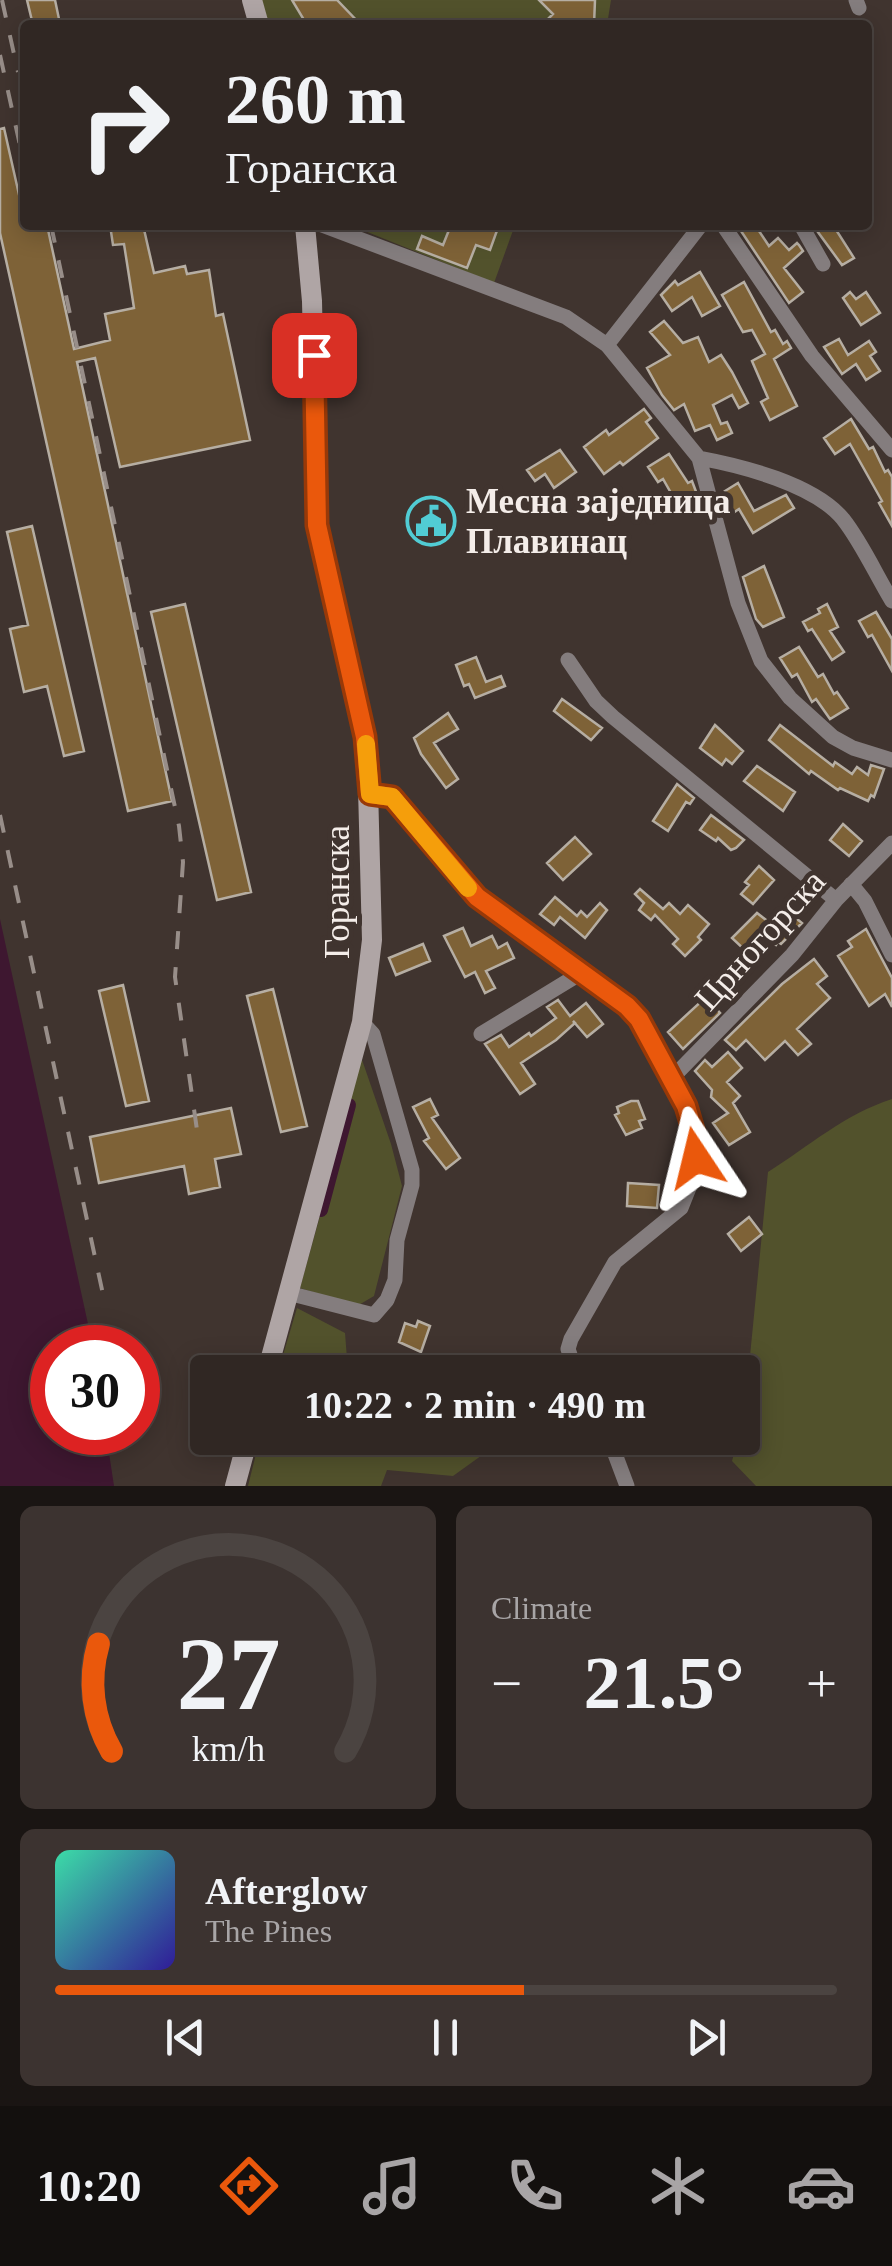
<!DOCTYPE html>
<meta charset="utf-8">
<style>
:root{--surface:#302723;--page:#3c3330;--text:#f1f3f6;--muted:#a8a5a6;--line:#4b4441;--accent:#ea580c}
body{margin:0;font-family:"Times New Roman",serif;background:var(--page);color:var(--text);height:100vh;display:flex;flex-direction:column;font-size:38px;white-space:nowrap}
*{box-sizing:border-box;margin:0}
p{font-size:32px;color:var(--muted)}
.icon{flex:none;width:55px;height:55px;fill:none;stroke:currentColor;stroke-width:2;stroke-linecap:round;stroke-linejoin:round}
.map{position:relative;height:1486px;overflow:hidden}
.details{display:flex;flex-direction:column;gap:20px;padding:20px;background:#1a1513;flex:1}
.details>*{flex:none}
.top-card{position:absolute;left:20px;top:20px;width:852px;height:210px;border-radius:10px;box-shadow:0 5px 25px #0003,0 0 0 2px var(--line);background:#302723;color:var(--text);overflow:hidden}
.speed{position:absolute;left:30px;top:1325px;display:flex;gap:20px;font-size:50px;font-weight:700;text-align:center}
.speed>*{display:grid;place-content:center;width:130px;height:130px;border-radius:50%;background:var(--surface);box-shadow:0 5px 25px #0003,0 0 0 2px var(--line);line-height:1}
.speed .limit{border:15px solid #d22;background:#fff;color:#111}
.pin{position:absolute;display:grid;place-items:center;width:85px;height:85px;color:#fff;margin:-42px;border-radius:20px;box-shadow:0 5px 15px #0006}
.me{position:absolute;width:110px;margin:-55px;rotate:350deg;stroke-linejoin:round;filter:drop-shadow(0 0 8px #0008)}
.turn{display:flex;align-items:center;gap:35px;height:210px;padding:0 40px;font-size:45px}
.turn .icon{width:130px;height:130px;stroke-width:2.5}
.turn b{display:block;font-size:70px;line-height:85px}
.big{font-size:75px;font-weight:800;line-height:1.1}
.details .card{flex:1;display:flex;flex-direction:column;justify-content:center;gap:15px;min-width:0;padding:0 35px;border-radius:15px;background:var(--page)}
.details .dial{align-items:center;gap:0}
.dial svg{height:260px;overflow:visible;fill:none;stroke:var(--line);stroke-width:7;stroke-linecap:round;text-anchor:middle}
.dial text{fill:var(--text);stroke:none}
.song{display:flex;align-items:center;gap:30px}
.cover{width:120px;height:120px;border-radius:15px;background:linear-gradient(135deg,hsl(160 70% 55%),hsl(250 70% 35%))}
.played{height:10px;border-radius:5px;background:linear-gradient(90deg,var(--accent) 60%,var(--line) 60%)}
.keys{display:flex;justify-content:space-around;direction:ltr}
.heat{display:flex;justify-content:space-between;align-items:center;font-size:55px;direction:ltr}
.details .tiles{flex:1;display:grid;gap:20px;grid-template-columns:1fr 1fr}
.card:last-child{grid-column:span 2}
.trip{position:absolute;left:190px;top:1355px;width:570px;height:100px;border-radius:10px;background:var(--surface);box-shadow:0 5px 25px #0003,0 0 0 2px var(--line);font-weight:800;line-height:100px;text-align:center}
.tabs{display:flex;height:160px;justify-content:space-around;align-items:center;background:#13100e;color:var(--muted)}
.tabs .icon{width:70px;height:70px}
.tabs .active{color:var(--accent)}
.tabs b{font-size:45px;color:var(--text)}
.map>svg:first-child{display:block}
.green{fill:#52522c}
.water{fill:#3e1730}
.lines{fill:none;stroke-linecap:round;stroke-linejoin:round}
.canal{stroke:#3e1730;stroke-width:14}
.building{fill:#7e6237;stroke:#b6aea3;stroke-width:2.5}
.street{stroke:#847d7e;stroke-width:15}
.secondary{stroke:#afa5a5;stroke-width:20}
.rail{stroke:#988e89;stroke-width:4;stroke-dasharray:18 18;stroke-linecap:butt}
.route-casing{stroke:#983908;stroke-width:25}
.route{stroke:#ea580c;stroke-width:18}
.slow{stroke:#f59e0b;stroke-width:18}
.labels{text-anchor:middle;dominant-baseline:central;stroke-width:10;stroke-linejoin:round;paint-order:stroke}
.poi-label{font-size:35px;font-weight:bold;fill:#f4ede9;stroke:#40342f;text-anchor:start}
.street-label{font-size:35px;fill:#f4ede9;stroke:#40342f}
</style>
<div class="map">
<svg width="892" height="1486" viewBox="0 0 892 1486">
<rect width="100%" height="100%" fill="#40342f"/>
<path class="green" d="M261,0H611L607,25H268Z
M350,225H515L494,283Z
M360,1054L391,1144L402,1186L374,1296L357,1306L300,1288L342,1137Z
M892,1099V1486H756L732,1461L738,1438H742L768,1172C809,1146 845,1114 892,1099Z
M297,1308L345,1333L348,1372H278Z
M260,1438H445L485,1453L453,1476L387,1470L381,1486H248Z"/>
<path class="water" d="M0,919L93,1347L52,1348V1432L106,1433L114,1486H0Z"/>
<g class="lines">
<path class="canal" d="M321,1210L349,1105"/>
</g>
<path class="building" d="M27,0H55L59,19L33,25Z
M292,0H337L361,25H307Z
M539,0H595L594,25H542L553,14Z
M4,128L22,208L25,207V225H47L74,349L110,340L105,314L134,308L124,244L113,245L110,225H143L154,273L185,266L187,274L209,270L216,316L223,314L250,440L120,467L95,358L77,362L172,801L128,811L0,233V129Z
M451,225H473L485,230L486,225H499L490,250L476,245L467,268L417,249L422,236L443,245Z
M737,225H755L769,246L778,238L789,250L797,243L799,245L803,251L784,268L803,292L789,303Z
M820,225H833L854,258L842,265L815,228Z
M700,272L720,306L702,316L692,297L672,311L661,295L675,281L678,285Z
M744,282L771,332L775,330L783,344L787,341L791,348L774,359L797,406L770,420L761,402L768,398L752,361L765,354L752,330L743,332L722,295Z
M850,292L856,299L866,292L880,313L861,325L843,298Z
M664,321L683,343L698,337L709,362L721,355L732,372L748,403L739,408L732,395L713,405L721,424L727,422L732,433L717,440L710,425L695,431L684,404L674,410L662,395L647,368L670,355L650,332Z
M839,339L848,355L869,341L876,352L870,356L880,371L866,380L856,364L842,374L824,347Z
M644,409L651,418L646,422L658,438L623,465L620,462L604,474L584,447L606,430L609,435Z
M851,419L869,449L873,447L885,472L888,470L892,477V526L879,503L882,501L850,444L835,454L824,438Z
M560,450L576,472L554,488L545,474L535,481L527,470Z
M669,454L688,483L692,481L698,497L679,507L663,479L658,482L648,467Z
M738,483L754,511L786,495L794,508L753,533L739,509L733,513L724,497L728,495L725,491Z
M422,513L447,515L446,536L421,535Z
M32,526L84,751L64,756L47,686L24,692L10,629L28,625L7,532Z
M764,566L784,617L763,627L756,619L743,577Z
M185,604L251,892L217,900L151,612Z
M827,604L838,627L830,631L844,652L832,660L812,629L808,631L803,622L820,613L818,609Z
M876,612L892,639V671L872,635L868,637L859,621Z
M799,647L818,677L823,674L834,694L837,692L848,708L830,719L816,699L812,702L797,674L792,677L780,658Z
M476,657L486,682L501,676L505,686L475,698L469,684L464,686L456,665Z
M562,699L602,728L591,740L554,711Z
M448,713L458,729L434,743L458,779L446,788L421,754L414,738Z
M715,725L743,751L732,764L726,759L722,765L700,748Z
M780,725L833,766L835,762L852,774L857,767L868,775L871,765L884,769L874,797L871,795L868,801L840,788L838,790L811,771L809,774L769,740Z
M757,766L795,792L783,811L744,781Z
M677,784L694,798L690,804L686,802L668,831L653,821Z
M711,815L744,840L736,848L731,850L718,838L716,841L700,830Z
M843,824L862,841L849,856L830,840Z
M575,837L591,854L563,880L547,863Z
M759,866L774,880L753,904L741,894L749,885L745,882Z
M640,889L663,909L669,903L680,914L688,905L709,924L698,937L701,940L685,956L673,944L678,939L655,915L651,920L639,910L644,903L635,894Z
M555,897L577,916L581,911L587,917L600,903L607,910L585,938L560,917L554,925L540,914Z
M786,910L802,923L781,944L778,942L776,945L765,936L749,954L732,938L757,913L774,926Z
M463,928L471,946L492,936L498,948L507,943L514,958L486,971L495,988L485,993L475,972L465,977L444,936Z
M866,929L892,978V1007L885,994L869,1006L838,956L852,947L848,941Z
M423,944L430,961L396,975L389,958Z
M814,959L827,976L817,984L830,998L797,1029L811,1044L798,1055L785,1041L765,1060L746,1040L736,1050L725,1040L782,984Z
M123,985L149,1101L126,1106L99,991Z
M273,989L307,1126L281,1132L247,996Z
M706,997L720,1013L683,1049L668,1032Z
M558,1000L570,1016L586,1003L603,1024L587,1037L573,1021L575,1023L556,1040L521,1063L535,1084L520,1094L485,1044L501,1035L509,1047L529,1033L531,1036L556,1018L547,1007Z
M728,1052L742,1068L727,1082L740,1096L733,1103L750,1132L729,1145L713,1123L728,1113L711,1097L712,1090L695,1071L705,1060L712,1067Z
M430,1099L438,1115L432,1118L460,1158L446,1169L424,1141L429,1138L413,1107Z
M631,1101H638L645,1119L639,1121L642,1128L626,1135L615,1115L619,1113L617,1107Z
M231,1108L241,1154L215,1159L220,1187L189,1194L184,1166L99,1183L90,1137Z
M628,1183L659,1185L657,1208L627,1206Z
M749,1217L762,1234L741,1251L728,1234Z
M418,1321L430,1326L421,1352L399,1342L405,1323L416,1327Z"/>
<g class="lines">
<path class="street" d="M856,0L859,8
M322,225L566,317L607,345L699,458L738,603L761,661L790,698L833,737L853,748L892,760
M723,225L812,356L892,450
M801,225L823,264
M607,345L701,225
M699,458C742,466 814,484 843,519C862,543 876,575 892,601
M568,660L596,701L613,717L836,900
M370,793L392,797L477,897L510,924L627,1006L646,1030L686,1106L692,1125L696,1158L693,1178L681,1208L615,1262L571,1339L568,1349L576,1372
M851,884L865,901L892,955
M481,1034L581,973
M672,1078L792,955L836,900L892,843
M288,1293L374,1315L387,1300L395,1280L397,1240L412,1185V1170L373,1034L362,1022
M609,1438L627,1486"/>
<path class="secondary" d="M252,0L259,25
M267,1372L362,1022L372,940L367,750L317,525L312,301L305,225
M235,1486L248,1438"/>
<path class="rail" d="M2,0L18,72
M0,55L25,168
M51,225L179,826L183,862L175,977L197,1130
M0,815L104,1299"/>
</g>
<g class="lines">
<g class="route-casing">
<path id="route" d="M314,355L317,525L365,737L370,794L392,797L477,897L627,1006L639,1019L686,1106L696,1140V1158"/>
</g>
<use href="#route" class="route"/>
<path class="slow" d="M366,744L370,794L392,797L468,888"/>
</g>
<defs>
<g id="civic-ring" transform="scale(2.5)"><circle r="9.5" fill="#40342f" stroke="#51ccd4" stroke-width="1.5"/><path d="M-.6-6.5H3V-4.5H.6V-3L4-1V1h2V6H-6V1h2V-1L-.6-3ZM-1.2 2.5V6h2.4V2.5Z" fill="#51ccd4"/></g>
</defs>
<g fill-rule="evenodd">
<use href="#civic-ring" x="431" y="521"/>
</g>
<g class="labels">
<g class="poi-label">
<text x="466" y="501">Месна заједница<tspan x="466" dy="40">Плавинац</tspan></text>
</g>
<g class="street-label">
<text transform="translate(337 892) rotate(-90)">Горанска</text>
<text transform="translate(760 940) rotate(-48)">Црногорска</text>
</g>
</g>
</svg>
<div class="speed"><div class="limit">30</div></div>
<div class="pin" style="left:314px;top:355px;background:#d93025"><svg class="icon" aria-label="arrive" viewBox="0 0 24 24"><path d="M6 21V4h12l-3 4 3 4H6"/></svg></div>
<svg class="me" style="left:696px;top:1158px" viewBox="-20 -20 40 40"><path d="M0-17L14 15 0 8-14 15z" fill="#ea580c" stroke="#fff" stroke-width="4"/></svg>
<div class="trip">10:22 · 2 min · 490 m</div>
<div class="top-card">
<div class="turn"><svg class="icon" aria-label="right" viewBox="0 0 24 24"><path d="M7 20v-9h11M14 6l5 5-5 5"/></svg><div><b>260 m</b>Горанска</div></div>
</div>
</div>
<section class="details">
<div class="tiles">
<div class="card dial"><svg viewBox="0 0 100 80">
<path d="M14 69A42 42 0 1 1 86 69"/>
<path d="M14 69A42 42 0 0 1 10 36" stroke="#ea580c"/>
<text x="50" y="56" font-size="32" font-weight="700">27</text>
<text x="50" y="72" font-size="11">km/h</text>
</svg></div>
<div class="card"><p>Climate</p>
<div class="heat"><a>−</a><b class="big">21.5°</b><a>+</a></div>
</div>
<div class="card">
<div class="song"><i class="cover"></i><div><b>Afterglow</b><p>The Pines</p></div></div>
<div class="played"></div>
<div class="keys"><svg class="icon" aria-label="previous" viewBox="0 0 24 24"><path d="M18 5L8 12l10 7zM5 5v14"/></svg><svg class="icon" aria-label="pause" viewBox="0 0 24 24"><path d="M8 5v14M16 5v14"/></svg><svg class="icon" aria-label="next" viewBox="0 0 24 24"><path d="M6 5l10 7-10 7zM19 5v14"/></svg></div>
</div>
</div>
</section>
<nav class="tabs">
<b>10:20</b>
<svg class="icon active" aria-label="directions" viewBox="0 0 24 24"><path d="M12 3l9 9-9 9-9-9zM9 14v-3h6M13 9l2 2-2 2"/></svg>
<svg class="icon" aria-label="music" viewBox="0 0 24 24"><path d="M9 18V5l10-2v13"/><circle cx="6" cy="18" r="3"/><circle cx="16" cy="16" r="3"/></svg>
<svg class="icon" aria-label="phone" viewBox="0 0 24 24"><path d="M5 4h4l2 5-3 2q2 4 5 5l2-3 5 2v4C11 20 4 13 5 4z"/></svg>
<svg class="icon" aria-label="climate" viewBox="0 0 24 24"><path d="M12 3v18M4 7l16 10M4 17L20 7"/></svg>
<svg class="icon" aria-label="car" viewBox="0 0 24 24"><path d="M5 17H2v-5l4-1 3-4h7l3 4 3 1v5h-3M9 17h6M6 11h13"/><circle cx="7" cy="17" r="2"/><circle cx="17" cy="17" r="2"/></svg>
</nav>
